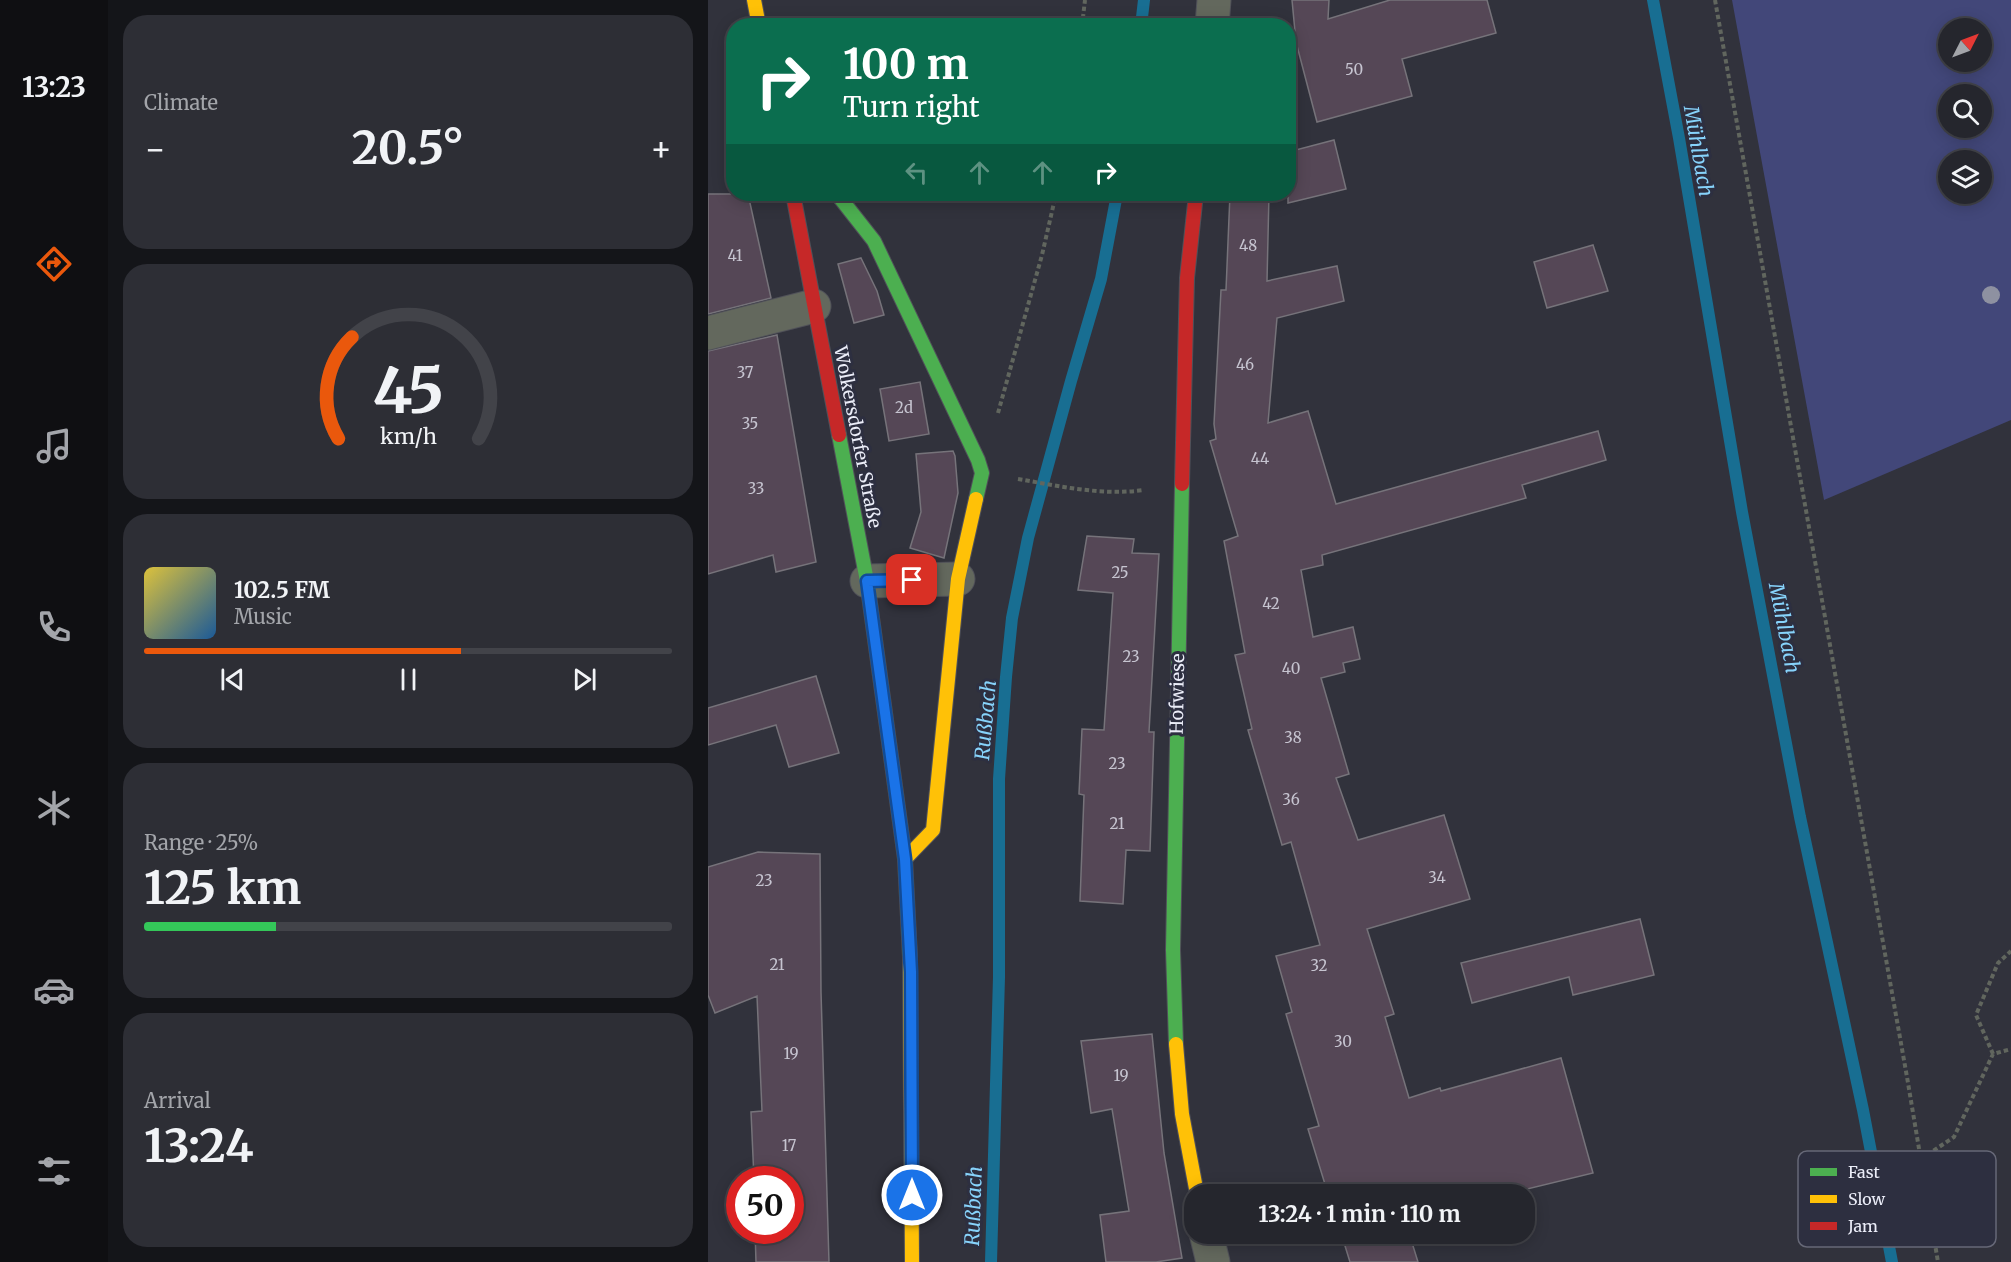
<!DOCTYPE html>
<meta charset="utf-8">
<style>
:root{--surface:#25262d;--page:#2d2e35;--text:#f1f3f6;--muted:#a3a5aa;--line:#424349;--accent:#ea580c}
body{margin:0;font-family:Merriweather,serif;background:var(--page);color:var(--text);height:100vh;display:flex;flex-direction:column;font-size:22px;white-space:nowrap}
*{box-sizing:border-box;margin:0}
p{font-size:20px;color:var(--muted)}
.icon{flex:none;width:33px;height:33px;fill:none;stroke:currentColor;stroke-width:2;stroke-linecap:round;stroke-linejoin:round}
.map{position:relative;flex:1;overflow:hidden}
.panel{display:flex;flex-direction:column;gap:15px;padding:15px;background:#141519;width:600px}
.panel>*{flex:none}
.banner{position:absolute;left:18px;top:18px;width:570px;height:183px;border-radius:24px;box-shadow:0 3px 15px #0003,0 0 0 2px var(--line);background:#0b6e4f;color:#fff;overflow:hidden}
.needle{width:39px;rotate:48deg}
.controls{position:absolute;left:1230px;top:18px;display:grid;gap:12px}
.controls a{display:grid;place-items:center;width:54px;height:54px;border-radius:50%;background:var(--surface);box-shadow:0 3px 15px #0003,0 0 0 2px var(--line);font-size:30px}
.speed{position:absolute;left:18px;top:1166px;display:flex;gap:12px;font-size:30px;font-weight:700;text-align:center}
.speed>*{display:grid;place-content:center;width:78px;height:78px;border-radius:50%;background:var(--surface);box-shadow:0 3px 15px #0003,0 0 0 2px var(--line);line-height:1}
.speed .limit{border:9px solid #d22;background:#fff;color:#111}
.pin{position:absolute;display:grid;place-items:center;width:51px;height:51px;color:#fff;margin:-26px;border-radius:12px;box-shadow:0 3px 9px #0006}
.me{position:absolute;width:66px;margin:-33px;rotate:0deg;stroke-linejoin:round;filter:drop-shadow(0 0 4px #0008)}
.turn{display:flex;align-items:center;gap:21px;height:126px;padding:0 18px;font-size:27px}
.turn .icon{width:78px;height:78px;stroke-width:2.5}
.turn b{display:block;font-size:42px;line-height:51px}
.lanes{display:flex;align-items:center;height:57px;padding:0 18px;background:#0003;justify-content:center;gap:30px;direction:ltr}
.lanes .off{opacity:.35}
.big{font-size:45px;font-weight:700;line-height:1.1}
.panel .card{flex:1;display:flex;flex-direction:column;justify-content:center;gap:9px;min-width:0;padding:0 21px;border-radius:24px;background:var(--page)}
.panel .dial{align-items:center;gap:0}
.dial svg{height:156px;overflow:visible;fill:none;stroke:var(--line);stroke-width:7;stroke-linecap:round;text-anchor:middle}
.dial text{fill:var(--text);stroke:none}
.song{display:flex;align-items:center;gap:18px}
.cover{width:72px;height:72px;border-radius:9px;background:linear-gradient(135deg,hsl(50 70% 55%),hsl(210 70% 35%))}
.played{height:6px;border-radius:3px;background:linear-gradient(90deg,var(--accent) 60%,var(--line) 60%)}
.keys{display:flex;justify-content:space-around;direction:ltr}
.heat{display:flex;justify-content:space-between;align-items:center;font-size:33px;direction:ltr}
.charge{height:9px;border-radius:4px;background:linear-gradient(90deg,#34c759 25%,var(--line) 0)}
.trip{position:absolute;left:476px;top:1184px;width:351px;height:60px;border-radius:24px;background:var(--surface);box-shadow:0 3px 15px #0003,0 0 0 2px var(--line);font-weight:700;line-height:60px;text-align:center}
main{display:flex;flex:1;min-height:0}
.tabs{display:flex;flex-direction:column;width:108px;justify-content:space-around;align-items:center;background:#0f0f12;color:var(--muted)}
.tabs .icon{width:42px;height:42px}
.tabs .on{color:var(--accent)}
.tabs b{font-size:27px;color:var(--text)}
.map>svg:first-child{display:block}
.green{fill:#424779;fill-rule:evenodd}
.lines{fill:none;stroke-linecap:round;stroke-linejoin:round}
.stream{stroke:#186e92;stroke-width:12}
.building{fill:#554756;stroke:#76737a;stroke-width:1.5}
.street-casing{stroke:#505159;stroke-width:35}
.fast-casing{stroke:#505159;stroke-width:16}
.slow-casing{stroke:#505159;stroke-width:16}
.jam-casing{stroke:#505159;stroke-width:16}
.path{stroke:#61665e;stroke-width:4;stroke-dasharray:4.5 3;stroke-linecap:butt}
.street{stroke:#63685d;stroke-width:33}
.fast{stroke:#4caf50;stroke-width:14}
.slow{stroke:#ffc107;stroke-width:14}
.jam{stroke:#c62828;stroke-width:14}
.tree{fill:#8e91a1}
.route-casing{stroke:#114b97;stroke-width:15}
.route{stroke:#1a73e8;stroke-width:10}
.labels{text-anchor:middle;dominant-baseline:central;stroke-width:6;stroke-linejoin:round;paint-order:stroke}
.number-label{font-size:15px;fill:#c6c4d0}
.street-label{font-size:18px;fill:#ebedf8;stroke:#2d2f40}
.water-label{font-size:20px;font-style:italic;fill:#87d3fb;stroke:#2d2f40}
.key{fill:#2d2f40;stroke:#666877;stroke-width:1.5}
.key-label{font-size:16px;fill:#ebedf8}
</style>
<main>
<nav class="tabs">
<b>13:23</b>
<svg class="icon on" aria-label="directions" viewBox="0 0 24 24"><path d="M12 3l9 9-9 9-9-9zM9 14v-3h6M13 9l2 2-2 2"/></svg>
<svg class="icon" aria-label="music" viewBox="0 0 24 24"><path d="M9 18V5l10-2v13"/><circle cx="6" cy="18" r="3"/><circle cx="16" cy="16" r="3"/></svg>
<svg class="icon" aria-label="phone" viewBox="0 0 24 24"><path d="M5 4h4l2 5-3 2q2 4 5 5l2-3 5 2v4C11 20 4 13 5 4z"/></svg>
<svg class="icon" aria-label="climate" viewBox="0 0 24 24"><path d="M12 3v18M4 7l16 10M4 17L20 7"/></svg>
<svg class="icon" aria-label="car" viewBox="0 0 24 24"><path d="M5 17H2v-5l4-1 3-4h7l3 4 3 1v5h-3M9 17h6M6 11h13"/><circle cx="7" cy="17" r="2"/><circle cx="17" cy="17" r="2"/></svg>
<svg class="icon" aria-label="filters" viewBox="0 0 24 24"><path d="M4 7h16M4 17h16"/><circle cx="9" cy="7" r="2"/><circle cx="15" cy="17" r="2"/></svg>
</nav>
<section class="panel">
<div class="card"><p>Climate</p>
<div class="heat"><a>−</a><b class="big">20.5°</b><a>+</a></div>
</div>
<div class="card dial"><svg viewBox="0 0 100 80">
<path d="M14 69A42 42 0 1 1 86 69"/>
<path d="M14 69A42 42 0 0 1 21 17" stroke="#ea580c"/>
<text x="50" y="56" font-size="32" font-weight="700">45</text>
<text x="50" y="72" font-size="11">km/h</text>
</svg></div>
<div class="card">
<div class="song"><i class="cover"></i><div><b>102.5 FM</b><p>Music</p></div></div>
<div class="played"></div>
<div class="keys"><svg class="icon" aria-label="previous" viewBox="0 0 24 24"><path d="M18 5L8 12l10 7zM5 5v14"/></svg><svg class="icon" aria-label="pause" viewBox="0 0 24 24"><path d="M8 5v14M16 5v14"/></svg><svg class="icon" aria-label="next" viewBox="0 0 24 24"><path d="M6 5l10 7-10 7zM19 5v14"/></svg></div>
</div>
<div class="card"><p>Range · 25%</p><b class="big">125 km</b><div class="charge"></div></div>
<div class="card"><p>Arrival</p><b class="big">13:24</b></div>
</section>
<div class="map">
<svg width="1303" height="1262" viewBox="0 0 1303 1262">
<rect width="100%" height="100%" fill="#31323c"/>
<path class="green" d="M1024,0H1303V420L1116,500ZM1240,28H1274V62H1240ZM1240,94H1274V128H1240ZM1240,160H1274V194H1240Z"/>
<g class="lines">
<path class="stream" d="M945,0L971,138L1034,512L1092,817L1155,1110L1184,1262
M433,26L436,0
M283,1262L291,977V779L298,677L304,618L320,538L363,381L393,279L409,194"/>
</g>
<path class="building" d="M584,0H621L620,19L682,0H779L788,33L694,59L704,96L609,122L588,42Z
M626,140L638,189L580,203V152Z
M0,194H40L63,298L0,314Z
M522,194H561L559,281L629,266L636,301L569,318L560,423L600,411L628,504L890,431L898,460L814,485L818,498L614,555L615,565L593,570L605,637L645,627L652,659L635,663L637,672L613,678L641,774L628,778L650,840L736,815L762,899L659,929L686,1014L677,1017L701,1098L732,1088L733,1091L853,1058L885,1173L799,1194H620L600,1129L611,1126L578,1014L584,1012L568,956L612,945L583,842L574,845L540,730L544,729L527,655L537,653L516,541L530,536L502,441L508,439L506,424L513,290H518Z
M885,245L900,291L839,308L826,262Z
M153,258L169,291L176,315L146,323L130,264Z
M69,335L108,562L68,572L65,555L0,574V351Z
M212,382L221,434L181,441L172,389Z
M245,451L247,456L250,493L236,558L202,548L213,512L208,454Z
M379,536L426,539L424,553L451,554L441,732H446L442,851L418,850L415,904L372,901L376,795L371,794L374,729L396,730L405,593L370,590Z
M108,676L131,753L81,767L68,725L0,745V708Z
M50,852L112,854L113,992L121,1262H48L47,1230H82V1179H46L43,1112L54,1111L49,996L7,1013L0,995V867Z
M932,919L946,975L865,995L861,977L764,1003L753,963Z
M444,1034L456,1153L474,1258L448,1262H398L392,1215L421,1211L404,1109L383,1113L373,1041Z
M633,1233H701L710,1262H642Z"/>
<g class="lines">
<g class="street-casing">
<path id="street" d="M504,26L506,0
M0,333L106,306
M159,581L250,579
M498,1233L505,1262"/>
</g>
<g class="fast-casing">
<path id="fast" d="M129,194L166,241L270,460L274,473L268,499
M131,435L159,581L197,859L202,957
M468,1044L465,950L474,484"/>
</g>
<g class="slow-casing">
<path id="slow" d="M46,0L51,26
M197,859L225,830L250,579L268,499
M202,957L204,1262
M468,1044L474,1114L489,1194"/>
</g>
<g class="jam-casing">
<path id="jam" d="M85,194L131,435
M474,484L479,278L488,194"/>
</g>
<path class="path" d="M1007,0L1199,1077L1230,1262
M374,26L377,0
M290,413L334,255L348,194
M310,479C351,486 394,496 436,490
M1285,1054L1268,1015L1290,963L1303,951
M1213,1159L1246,1137L1285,1054L1303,1049"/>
<use href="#street" class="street"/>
<use href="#fast" class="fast"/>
<use href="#slow" class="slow"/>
<use href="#jam" class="jam"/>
</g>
<circle class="tree" cx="1283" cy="295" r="9"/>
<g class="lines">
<g class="route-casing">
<path id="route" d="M204,1195L203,972L197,859L159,581L204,580"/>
</g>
<use href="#route" class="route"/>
</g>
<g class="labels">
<g class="number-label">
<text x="646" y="69">50</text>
<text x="540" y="245">48</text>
<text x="27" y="255">41</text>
<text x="537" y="364">46</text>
<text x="37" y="372">37</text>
<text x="196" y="407">2d</text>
<text x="42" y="423">35</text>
<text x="552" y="458">44</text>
<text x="48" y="488">33</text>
<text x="412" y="572">25</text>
<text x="563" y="603">42</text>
<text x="423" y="656">23</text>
<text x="583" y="668">40</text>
<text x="585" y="737">38</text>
<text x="409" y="763">23</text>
<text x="583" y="799">36</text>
<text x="409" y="823">21</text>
<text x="729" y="877">34</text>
<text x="56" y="880">23</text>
<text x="69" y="964">21</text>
<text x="611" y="965">32</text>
<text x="635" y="1041">30</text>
<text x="83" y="1053">19</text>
<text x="413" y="1075">19</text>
<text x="81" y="1145">17</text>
</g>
<g class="street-label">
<text transform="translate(150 437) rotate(79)">Wolkersdorfer Straße</text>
<text transform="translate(469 694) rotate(-89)">Hofwiese</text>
</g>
<g class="water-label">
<text transform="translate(991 151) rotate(80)">Mühlbach</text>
<text transform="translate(1077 628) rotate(79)">Mühlbach</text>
<text transform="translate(277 720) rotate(-85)">Rußbach</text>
<text transform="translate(265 1206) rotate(-88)">Rußbach</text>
</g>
</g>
<rect x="1090" y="1151" width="198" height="96" rx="9" class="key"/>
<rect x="1102" y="1168" width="27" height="8" fill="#4caf50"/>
<rect x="1102" y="1195" width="27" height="8" fill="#ffc107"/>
<rect x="1102" y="1222" width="27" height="8" fill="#c62828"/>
<g class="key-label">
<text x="1140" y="1178">Fast</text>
<text x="1140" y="1205">Slow</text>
<text x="1140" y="1232">Jam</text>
</g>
</svg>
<div class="controls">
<a><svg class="needle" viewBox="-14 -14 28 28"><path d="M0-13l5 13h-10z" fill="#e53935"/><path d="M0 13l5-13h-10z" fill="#a3a5aa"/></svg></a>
<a><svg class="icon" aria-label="search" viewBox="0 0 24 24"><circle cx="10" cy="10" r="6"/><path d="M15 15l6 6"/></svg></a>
<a><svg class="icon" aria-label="layers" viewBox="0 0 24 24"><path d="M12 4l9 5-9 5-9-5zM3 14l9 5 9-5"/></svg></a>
</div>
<div class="speed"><div class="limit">50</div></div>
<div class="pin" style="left:204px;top:580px;background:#d93025"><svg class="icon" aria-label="arrive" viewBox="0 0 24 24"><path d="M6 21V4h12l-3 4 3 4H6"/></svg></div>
<svg class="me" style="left:204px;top:1195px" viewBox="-20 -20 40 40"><circle r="17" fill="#1a73e8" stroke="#fff" stroke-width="3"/><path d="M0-11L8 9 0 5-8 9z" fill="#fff"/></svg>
<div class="trip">13:24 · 1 min · 110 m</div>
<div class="banner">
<div class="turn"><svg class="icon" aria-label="right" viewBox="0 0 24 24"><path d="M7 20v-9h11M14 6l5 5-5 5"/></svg><div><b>100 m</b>Turn right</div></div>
<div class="lanes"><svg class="icon off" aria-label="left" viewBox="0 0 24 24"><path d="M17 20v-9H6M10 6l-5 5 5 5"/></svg><svg class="icon off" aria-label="ahead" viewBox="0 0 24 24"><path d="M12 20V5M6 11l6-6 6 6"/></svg><svg class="icon off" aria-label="ahead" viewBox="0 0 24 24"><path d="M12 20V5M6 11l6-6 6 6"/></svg><svg class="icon" aria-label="right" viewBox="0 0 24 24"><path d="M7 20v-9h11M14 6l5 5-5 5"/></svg></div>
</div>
</div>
</main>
